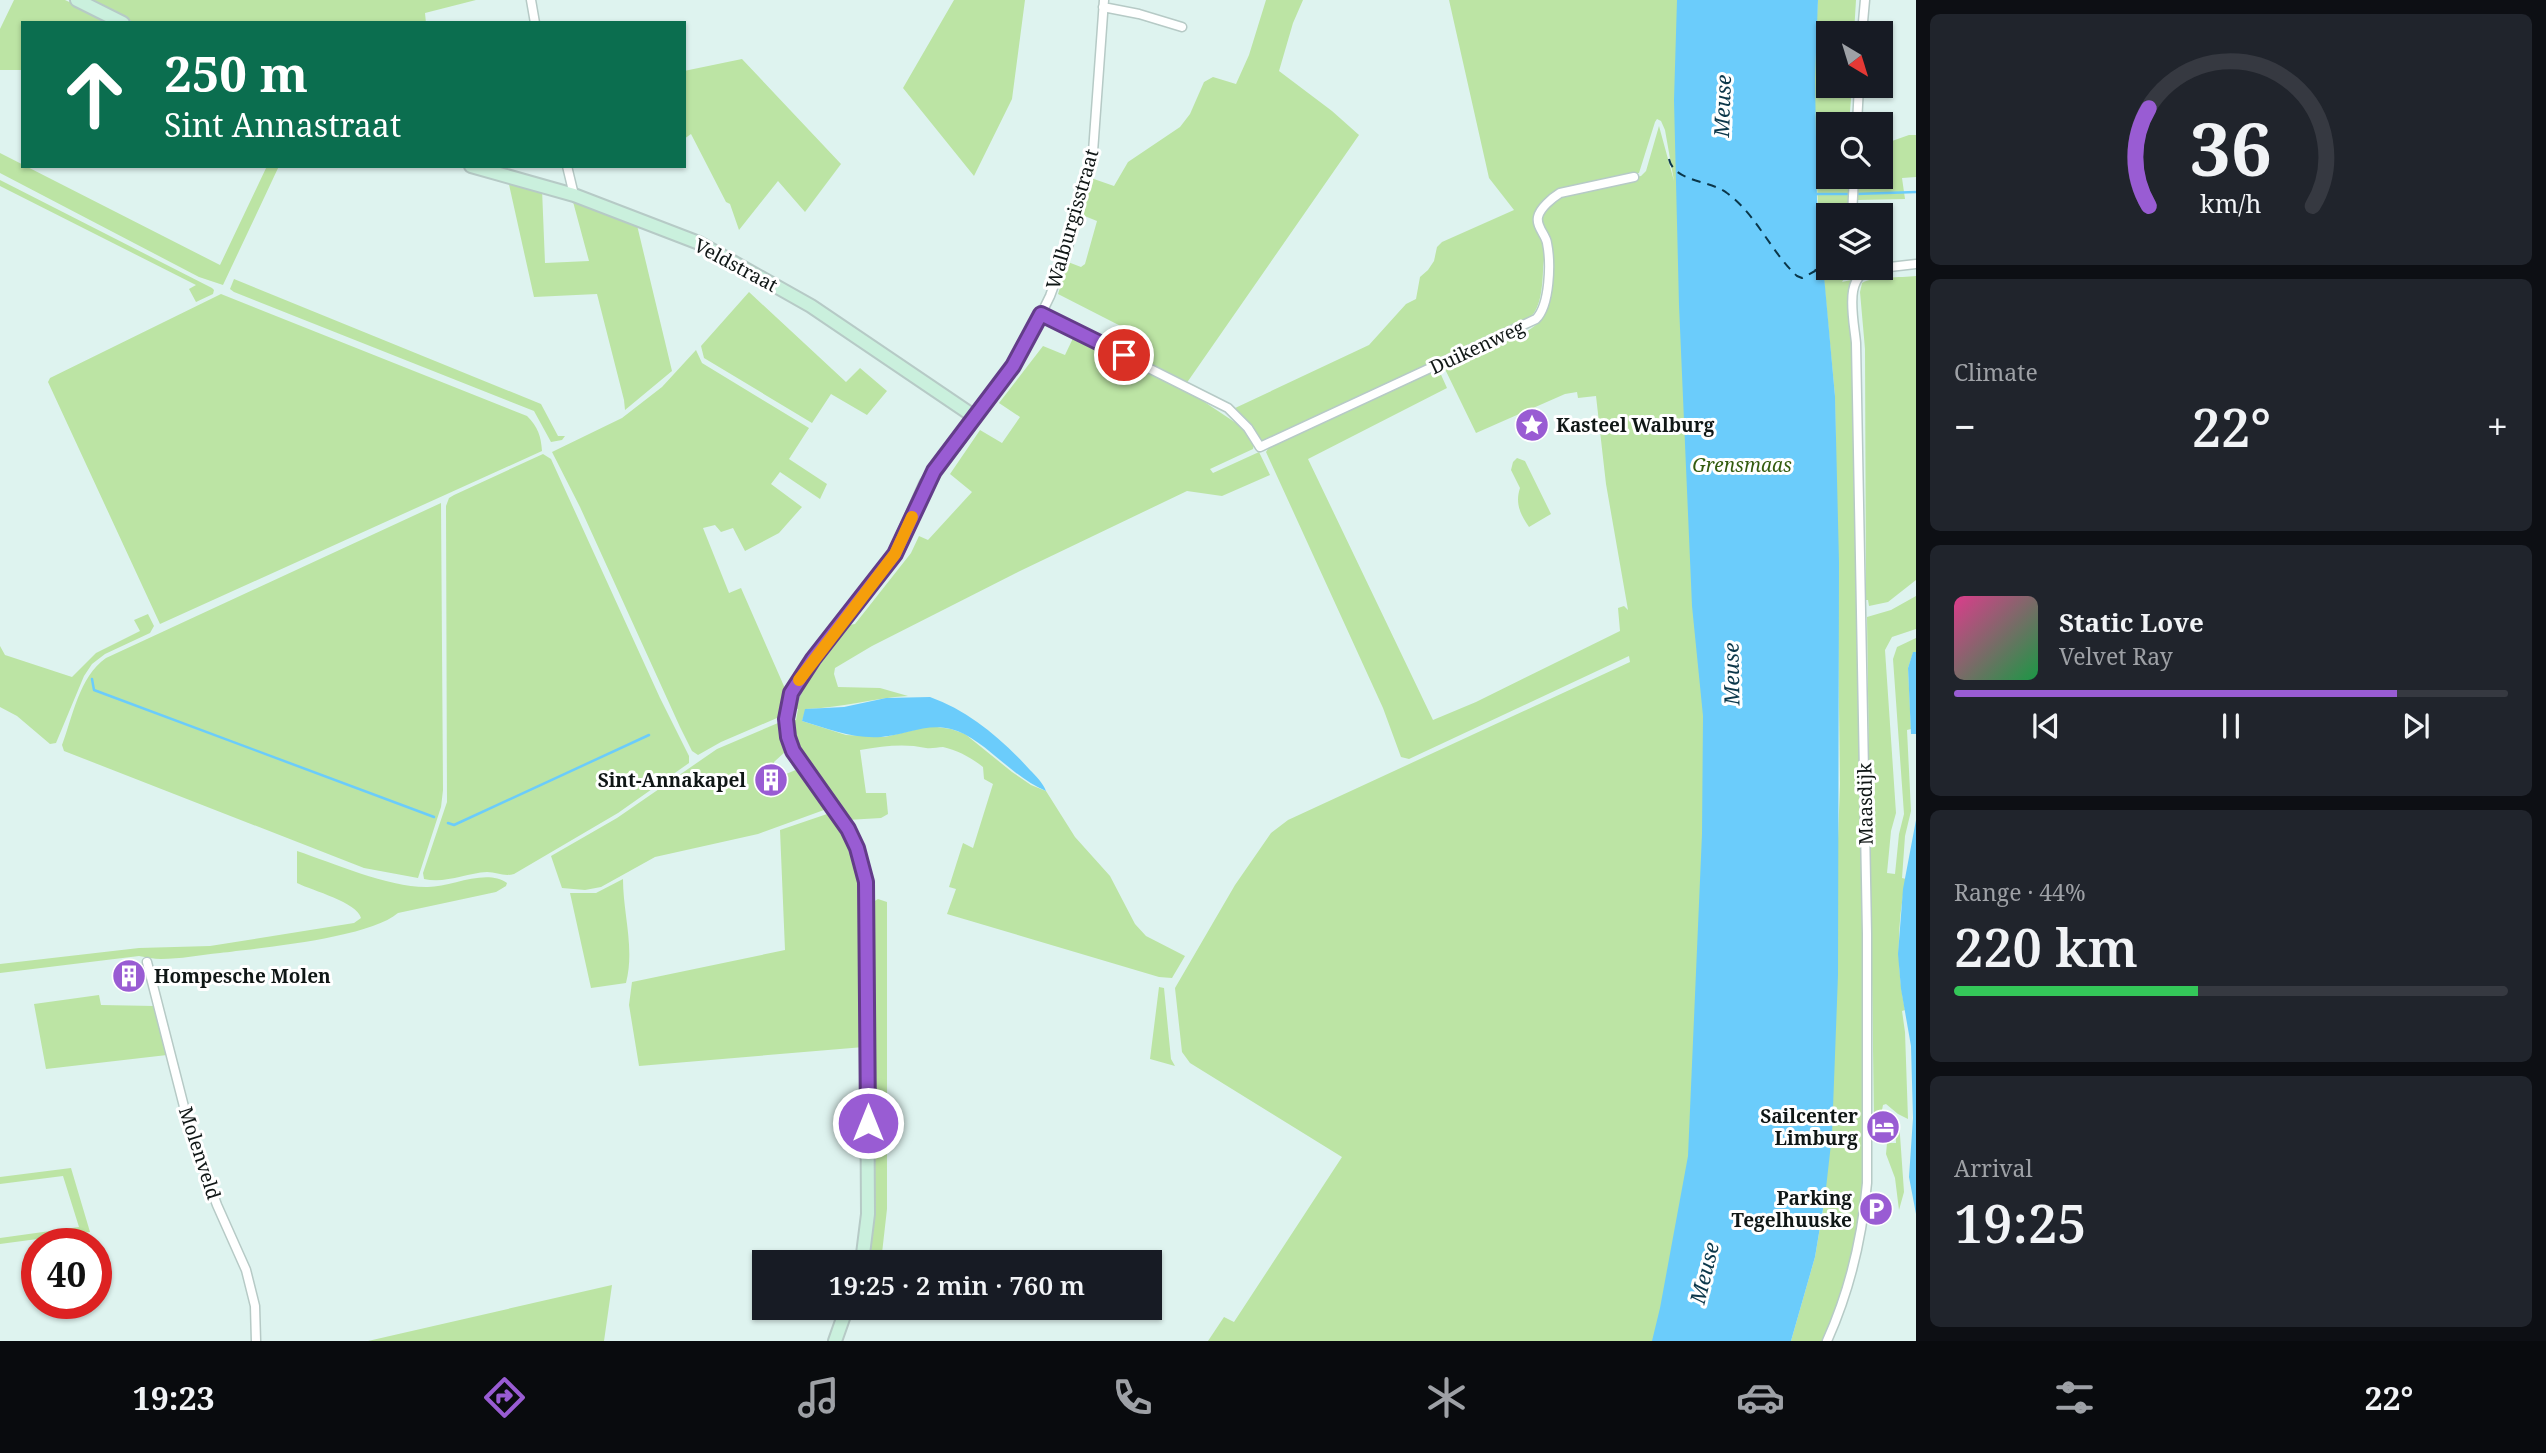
<!DOCTYPE html>
<meta charset="utf-8">
<style>
:root{--surface:#171b24;--page:#20242c;--text:#f1f3f6;--muted:#9ea1a6;--line:#363941;--accent:#995cd3}
body{margin:0;font-family:"Noto Serif",serif;background:var(--page);color:var(--text);height:100vh;display:flex;flex-direction:column;font-size:26px;white-space:nowrap}
*{box-sizing:border-box;margin:0}
p{font-size:23px;color:var(--muted)}
.icon{flex:none;width:38px;height:38px;fill:none;stroke:currentColor;stroke-width:2;stroke-linecap:round;stroke-linejoin:round}
.map{position:relative;flex:1;overflow:hidden}
.panel{display:flex;flex-direction:column;gap:14px;padding:14px;background:#0d0f14;width:630px}
.panel>*{flex:none}
.guide{position:absolute;left:21px;top:21px;width:665px;height:147px;border-radius:0px;box-shadow:0 2px 5px #0004;background:#0b6e4f;color:#fff;overflow:hidden}
.needle{width:46px;rotate:142deg}
.buttons{position:absolute;left:1816px;top:21px;display:grid;gap:14px}
.buttons a{display:grid;place-items:center;width:77px;height:77px;border-radius:0px;background:var(--surface);box-shadow:0 2px 5px #0004;font-size:35px}
.speed{position:absolute;left:21px;top:1228px;display:flex;gap:14px;font-size:35px;font-weight:700;text-align:center}
.speed>*{display:grid;place-content:center;width:91px;height:91px;border-radius:50%;background:var(--surface);box-shadow:0 2px 5px #0004;line-height:1}
.speed .limit{border:10px solid #d22;background:#fff;color:#111}
.pin{position:absolute;display:grid;place-items:center;width:60px;height:60px;color:#fff;margin:-30px;border:4px solid #fff;border-radius:50%;box-shadow:0 2px 7px #0007}
.me{position:absolute;width:77px;margin:-38px;rotate:0deg;stroke-linejoin:round;filter:drop-shadow(0 0 5px #0008)}
.turn{display:flex;align-items:center;gap:24px;height:147px;padding:0 28px;font-size:32px}
.turn .icon{width:91px;height:91px;stroke-width:2.5}
.turn b{display:block;font-size:49px;line-height:60px}
.big{font-size:52px;font-weight:600;line-height:1.1}
.panel .card{flex:1;display:flex;flex-direction:column;justify-content:center;gap:10px;min-width:0;padding:0 24px;border-radius:10px;background:var(--page)}
.panel .dial{align-items:center;gap:0}
.dial svg{height:182px;overflow:visible;fill:none;stroke:var(--line);stroke-width:7;stroke-linecap:round;text-anchor:middle}
.dial text{fill:var(--text);stroke:none}
.song{display:flex;align-items:center;gap:21px}
.cover{width:84px;height:84px;border-radius:10px;background:linear-gradient(135deg,hsl(330 70% 55%),hsl(140 70% 35%))}
.played{height:7px;border-radius:4px;background:linear-gradient(90deg,var(--accent) 80%,var(--line) 80%)}
.keys{display:flex;justify-content:space-around;direction:ltr}
.heat{display:flex;justify-content:space-between;align-items:center;font-size:38px;direction:ltr}
.charge{height:10px;border-radius:5px;background:linear-gradient(90deg,#34c759 44%,var(--line) 0)}
.trip{position:absolute;left:752px;top:1250px;width:410px;height:70px;border-radius:0px;background:var(--surface);box-shadow:0 2px 5px #0004;font-weight:600;line-height:70px;text-align:center}
.tab-bar{display:flex;height:112px;justify-content:space-around;align-items:center;background:#090b0e;color:var(--muted)}
.tab-bar .icon{width:49px;height:49px}
.tab-bar .selected{color:var(--accent)}
.tab-bar b{font-size:32px;color:var(--text)}
main{display:flex;flex:1;min-height:0}
.map>svg:first-child{display:block}
.green{fill:#bce4a4}
.water{fill:#6bccfb}
.lines{fill:none;stroke-linecap:round;stroke-linejoin:round}
.stream{stroke:#6bccfb;stroke-width:2.5}
.ferry{stroke:#0b374a;stroke-width:2;stroke-dasharray:9 7;stroke-linecap:butt}
.street-casing{stroke:#b6cac6;stroke-width:11}
.secondary-casing{stroke:#b6cac6;stroke-width:16}
.street{stroke:#fff;stroke-width:8}
.secondary{stroke:#caf0dd;stroke-width:12}
.route-casing{stroke:#633c89;stroke-width:18}
.route{stroke:#995cd3;stroke-width:12}
.slow{stroke:#f59e0b;stroke-width:12}
.labels{text-anchor:middle;dominant-baseline:central;stroke-width:6;stroke-linejoin:round;paint-order:stroke}
.street-label{font-size:19px;fill:#101716;stroke:#fff}
.poi-label{font-size:19px;font-weight:bold;fill:#101716;stroke:#fff;text-anchor:end}
.park-label{font-size:19px;font-style:italic;fill:#335c0e;stroke:#fff}
.water-label{font-size:21px;font-style:italic;fill:#0b374a;stroke:#fff}
</style>
<main>
<div class="map">
<svg width="1916" height="1341" viewBox="0 0 1916 1341">
<rect width="100%" height="100%" fill="#def3ef"/>
<path class="green" d="M14,0H65L115,23H23V70H0V29Z
M89,0H476L425,13L426,23H135Z
M954,0H1025L1012,99L974,176L903,88Z
M1266,0H1303L1293,23L1279,71L1332,111L1359,135L1186,384L1139,360L1148,340L1058,294L1068,262L1081,267L1085,264L1097,221L1082,215L1091,178L1114,186L1128,162L1180,127L1190,114L1204,82L1213,77L1236,84L1249,55Z
M1449,0H1750L1747,31L1750,159L1756,298L1799,434L1813,687L1816,818L1806,954L1786,1092L1775,1229L1750,1341H1208L1224,1317L1234,1322L1342,1157L1190,1063L1182,1052L1175,988L1235,885L1271,833L1288,820L1630,662L1629,656L1409,759L1401,757L1383,708L1266,452L1269,447L1438,368L1447,388L1308,459L1433,720L1476,702L1620,631L1618,608L1624,606L1628,610L1606,484L1596,396L1578,398L1577,392L1565,394L1476,433L1443,365C1471,354 1516,343 1538,323C1553,309 1554,263 1551,244C1549,234 1541,229 1539,219C1543,208 1552,198 1563,193L1641,176L1646,171L1659,126L1674,181L1665,130L1661,121L1657,119L1655,122L1639,173C1617,180 1567,183 1551,197C1525,219 1540,221 1545,244C1546,253 1543,262 1543,271C1541,319 1531,323 1488,337L1264,441H1258L1233,409L1369,345L1406,304L1416,299L1420,277L1428,270L1434,261L1437,247L1442,242L1514,210L1489,178Z
M1818,0H1856L1854,33H1829V86H1852L1849,124H1829V177H1848L1850,215H1835L1832,209L1825,212L1822,251C1814,168 1812,83 1818,0Z
M742,59L841,164L805,212L778,181L739,230L730,204L726,202L691,134L684,139V71Z
M1909,135H1916V177L1902,178L1905,199L1857,200V177H1881V170H1884L1892,141Z
M0,153L220,265L267,166H279L223,285L199,277L0,173Z
M0,180L212,288L214,290L213,294L196,302L189,289L196,285L0,186Z
M508,180L542,189L545,263L589,261L572,198L636,221L672,371L625,410L624,400L597,294L534,297Z
M1829,242V268H1845L1847,274L1842,282L1851,280L1854,350L1865,1142L1861,1216L1847,1283L1824,1341H1791L1815,1257L1825,1197L1840,784L1835,396L1823,270Z
M1916,276V580L1888,602L1869,606L1868,600H1866L1865,349L1860,292L1862,283C1873,276 1901,278 1916,276Z
M234,279L541,404L558,436H565L562,440L551,442L534,411L234,292L230,289Z
M749,292L846,382L860,368L887,391L867,415L831,394L812,423L704,358L701,346Z
M221,294L527,416C538,427 541,436 542,451L160,624L48,382L50,378Z
M1075,334L1188,391L1245,429L1254,443L1253,449L1210,469L1213,473L1259,452L1270,475L1222,496L1187,491L1020,571L872,646L835,668L834,674L838,687L880,688L908,696C873,698 841,708 806,709L802,721L846,735L885,737L930,726L951,729L965,734L1012,772L1031,785L1046,791L1075,837L1110,876L1135,924L1146,936L1185,956L1172,978L1159,977L947,914L956,889L949,887L963,843L973,848L993,784L984,779L983,767C972,758 957,750 943,747C937,747 932,749 926,748C904,743 884,746 860,750L866,793H886L888,814L881,818L847,820L813,774L796,745L791,720H796L798,709L793,708L802,686L844,626L855,624L911,553L919,536L928,540L972,492L950,474L980,430L1002,443L1020,417L999,403L1043,346L1065,355Z
M696,350L702,363L809,428L789,459L827,484L820,499L780,472L771,484L802,507L779,533L745,551L733,528L721,532L715,525L703,528L729,593L741,588L787,693L780,715L777,718L721,742L698,755L692,751L680,727L580,507L552,452L622,418L662,387Z
M543,454L551,459L660,698L689,756V763L618,813L514,874C504,877 497,872 487,872C466,873 445,884 424,879L423,873L447,802L446,506L449,498L454,495Z
M1517,458L1525,461L1551,514L1529,527C1520,514 1515,503 1520,488L1511,470L1513,462Z
M441,503L443,790L441,807L418,878L364,868L64,751L62,745C73,716 79,677 106,658Z
M1916,596V629L1892,637L1885,650L1896,813L1891,831L1887,873L1895,874L1899,834L1904,814L1893,659L1897,647L1916,638V652L1913,653L1908,668L1911,729L1907,730L1911,811L1905,836L1902,878L1906,879C1897,922 1896,967 1905,1010L1902,1011L1905,1032L1908,1119L1898,1114L1886,1104L1883,1105L1880,1120L1874,1121L1867,617L1891,610Z
M148,614L154,626L150,633L105,654L92,664L84,676L56,743L50,744L17,716L0,707V646L5,655L72,677L96,653L140,631L134,620Z
M778,723L786,751L774,762V772L763,785L769,789L779,777L798,769L826,804L824,810L758,834L655,857L601,887L585,890L562,888L551,856L617,818L717,749Z
M830,813L836,817L860,871L864,1047L639,1066L629,1005L632,982L785,950L780,830Z
M297,851C333,863 390,888 428,887C451,887 486,868 507,883L506,886L496,892L398,913C369,938 260,948 220,953C200,955 180,959 161,959C154,959 146,957 139,956L0,973V964L139,948L210,946L354,923L361,918C357,902 313,891 297,883Z
M623,879C623,914 635,948 626,983L591,988L570,893H596Z
M878,899L887,902V1209L881,1262H868L871,1245L873,902Z
M1159,987L1164,988L1171,1059L1175,1066L1150,1059Z
M99,995L101,1005L154,1006L167,1055L46,1069L34,1004Z
M1887,1111L1899,1121L1904,1192L1899,1210L1895,1178L1886,1154L1887,1143H1896L1895,1121L1884,1120Z
M71,1168L90,1232L0,1244V1238L79,1227L63,1176L0,1184V1177Z
M612,1285L604,1341H368Z"/>
<path class="water" d="M1677,0H1818L1815,78L1817,199L1835,396L1839,562L1838,975L1832,1135L1825,1197L1815,1257L1791,1341H1652L1660,1308L1688,1156L1702,834L1703,716L1692,606L1679,305L1674,100Z
M1913,652H1916V748V734H1911L1908,668Z
M930,697C969,711 1002,739 1030,770C1036,776 1043,783 1046,791C1011,777 983,737 951,729C926,723 906,735 881,737C853,739 828,729 802,721L805,709L844,707L886,698Z
M1916,820V1214L1909,1177L1913,1118L1911,1046L1901,989L1898,954L1903,889Z"/>
<g class="lines">
<path class="stream" d="M1814,194H1850
M1856,194L1916,192
M92,679L94,690L434,817
M448,823L454,825L649,735"/>
<path class="ferry" d="M1669,159C1674,182 1710,180 1727,193C1756,214 1771,252 1797,276L1802,278L1815,271L1824,251"/>
<g class="street-casing">
<path id="street" d="M531,0L535,23
M1103,7L1139,14L1182,27
M1862,33L1865,0
M1857,124L1859,86
M567,166L574,195
M1852,215L1854,177
M1881,268L1916,264
M1041,314L1228,408L1248,428L1260,447L1536,319C1550,305 1551,263 1547,243C1546,235 1536,227 1538,217C1540,208 1552,198 1560,193L1634,177
M975,417L1013,366L1030,337L1050,296L1068,247L1093,152L1104,0
M147,962L191,1134L217,1205L246,1270L255,1306L256,1341
M1827,1341C1850,1290 1862,1239 1867,1183V934L1856,343C1854,319 1841,271 1877,268"/>
</g>
<g class="secondary-casing">
<path id="secondary" d="M77,0L123,23
M471,166L574,195L699,243L811,306L975,417L926,484L895,554L803,674C761,743 809,767 843,821C855,840 861,860 866,882L868,1214L862,1262
M835,1341L847,1307"/>
</g>
<use href="#street" class="street"/>
<use href="#secondary" class="secondary"/>
</g>
<g class="lines">
<g class="route-casing">
<path id="route" d="M868,1123L866,882L857,848L848,829L793,751L788,737L786,719L791,693L813,659L895,554L934,471L1013,366L1041,314L1124,355"/>
</g>
<use href="#route" class="route"/>
<path class="slow" d="M799,680L895,554L912,517"/>
</g>
<defs>
<g id="sight-disc" transform="scale(1.75)"><circle r="9.5" fill="#995cd3" stroke="#fff"/><path d="M0-6L1.8-2.2L6-1.7L2.9 1.2L3.7 5.4L0 3.3L-3.7 5.4L-2.9 1.2L-6-1.7L-1.8-2.2Z" fill="#fff"/></g>
<g id="building-disc" transform="scale(1.75)"><circle r="9.5" fill="#995cd3" stroke="#fff"/><path d="M-4-6H4V6H1V3H-1V6H-4ZM-2.5-4.3h1.7v1.8h-1.7ZM.8-4.3h1.7v1.8H.8ZM-2.5-1h1.7V.8h-1.7ZM.8-1h1.7V.8H.8Z" fill="#fff"/></g>
<g id="hotel-disc" transform="scale(1.75)"><circle r="9.5" fill="#995cd3" stroke="#fff"/><path d="M-6-4.5h1.5V1H6V5H4.5V3h-9V5H-6ZM-4 0a1.8 1.8 0 1 1 3.6 0ZM.5 0V-2.5h3Q6-2.5 6 0Z" fill="#fff"/></g>
<g id="parking-disc" transform="scale(1.75)"><circle r="9.5" fill="#995cd3" stroke="#fff"/><path d="M-3.5-5.5H1a3.5 3.5 0 0 1 0 7H-1V5.5H-3.5ZM-1-3.4V-.6H.8a1.4 1.4 0 0 0 0-2.8Z" fill="#fff"/></g>
</defs>
<g fill-rule="evenodd">
<use href="#sight-disc" x="1532" y="425"/>
<use href="#building-disc" x="771" y="780"/>
<use href="#building-disc" x="129" y="976"/>
<use href="#hotel-disc" x="1883" y="1127"/>
<use href="#parking-disc" x="1876" y="1209"/>
</g>
<g class="labels">
<g class="street-label">
<text transform="translate(1072 219) rotate(-74)">Walburgisstraat</text>
<text transform="translate(736 265) rotate(28)">Veldstraat</text>
<text transform="translate(1477 347) rotate(-25)">Duikenweg</text>
<text transform="translate(1865 804) rotate(-91)">Maasdijk</text>
<text transform="translate(200 1153) rotate(72)">Molenveld</text>
</g>
<g class="poi-label">
<text x="1556" y="425" text-anchor="start">Kasteel Walburg</text>
<text x="746" y="780">Sint-Annakapel</text>
<text x="154" y="976" text-anchor="start">Hompesche Molen</text>
<text x="1858" y="1116">Sailcenter<tspan x="1858" dy="22">Limburg</tspan></text>
<text x="1852" y="1198">Parking<tspan x="1852" dy="22">Tegelhuuske</tspan></text>
</g>
<g class="park-label">
<text x="1742" y="465">Grensmaas</text>
</g>
<g class="water-label">
<text transform="translate(1722 106) rotate(-88)">Meuse</text>
<text transform="translate(1731 674) rotate(-91)">Meuse</text>
<text transform="translate(1704 1273) rotate(-76)">Meuse</text>
</g>
</g>
</svg>
<div class="buttons">
<a><svg class="needle" viewBox="-14 -14 28 28"><path d="M0-13l5 13h-10z" fill="#e53935"/><path d="M0 13l5-13h-10z" fill="#9ea1a6"/></svg></a>
<a><svg class="icon" aria-label="search" viewBox="0 0 24 24"><circle cx="10" cy="10" r="6"/><path d="M15 15l6 6"/></svg></a>
<a><svg class="icon" aria-label="layers" viewBox="0 0 24 24"><path d="M12 4l9 5-9 5-9-5zM3 14l9 5 9-5"/></svg></a>
</div>
<div class="speed"><div class="limit">40</div></div>
<div class="pin" style="left:1124px;top:355px;background:#d93025"><svg class="icon" aria-label="arrive" viewBox="0 0 24 24"><path d="M6 21V4h12l-3 4 3 4H6"/></svg></div>
<svg class="me" style="left:868px;top:1123px" viewBox="-20 -20 40 40"><circle r="17" fill="#995cd3" stroke="#fff" stroke-width="3"/><path d="M0-11L8 9 0 5-8 9z" fill="#fff"/></svg>
<div class="trip">19:25 · 2 min · 760 m</div>
<div class="guide">
<div class="turn"><svg class="icon" aria-label="ahead" viewBox="0 0 24 24"><path d="M12 20V5M6 11l6-6 6 6"/></svg><div><b>250 m</b>Sint Annastraat</div></div>
</div>
</div>
<section class="panel">
<div class="card dial"><svg viewBox="0 0 100 80">
<path d="M14 69A42 42 0 1 1 86 69"/>
<path d="M14 69A42 42 0 0 1 14 26" stroke="#995cd3"/>
<text x="50" y="56" font-size="32" font-weight="700">36</text>
<text x="50" y="72" font-size="11">km/h</text>
</svg></div>
<div class="card"><p>Climate</p>
<div class="heat"><a>−</a><b class="big">22°</b><a>+</a></div>
</div>
<div class="card">
<div class="song"><i class="cover"></i><div><b>Static Love</b><p>Velvet Ray</p></div></div>
<div class="played"></div>
<div class="keys"><svg class="icon" aria-label="previous" viewBox="0 0 24 24"><path d="M18 5L8 12l10 7zM5 5v14"/></svg><svg class="icon" aria-label="pause" viewBox="0 0 24 24"><path d="M8 5v14M16 5v14"/></svg><svg class="icon" aria-label="next" viewBox="0 0 24 24"><path d="M6 5l10 7-10 7zM19 5v14"/></svg></div>
</div>
<div class="card"><p>Range · 44%</p><b class="big">220 km</b><div class="charge"></div></div>
<div class="card"><p>Arrival</p><b class="big">19:25</b></div>
</section>
</main>
<nav class="tab-bar">
<b>19:23</b>
<svg class="icon selected" aria-label="directions" viewBox="0 0 24 24"><path d="M12 3l9 9-9 9-9-9zM9 14v-3h6M13 9l2 2-2 2"/></svg>
<svg class="icon" aria-label="music" viewBox="0 0 24 24"><path d="M9 18V5l10-2v13"/><circle cx="6" cy="18" r="3"/><circle cx="16" cy="16" r="3"/></svg>
<svg class="icon" aria-label="phone" viewBox="0 0 24 24"><path d="M5 4h4l2 5-3 2q2 4 5 5l2-3 5 2v4C11 20 4 13 5 4z"/></svg>
<svg class="icon" aria-label="climate" viewBox="0 0 24 24"><path d="M12 3v18M4 7l16 10M4 17L20 7"/></svg>
<svg class="icon" aria-label="car" viewBox="0 0 24 24"><path d="M5 17H2v-5l4-1 3-4h7l3 4 3 1v5h-3M9 17h6M6 11h13"/><circle cx="7" cy="17" r="2"/><circle cx="17" cy="17" r="2"/></svg>
<svg class="icon" aria-label="filters" viewBox="0 0 24 24"><path d="M4 7h16M4 17h16"/><circle cx="9" cy="7" r="2"/><circle cx="15" cy="17" r="2"/></svg>
<b>22°</b>
</nav>
